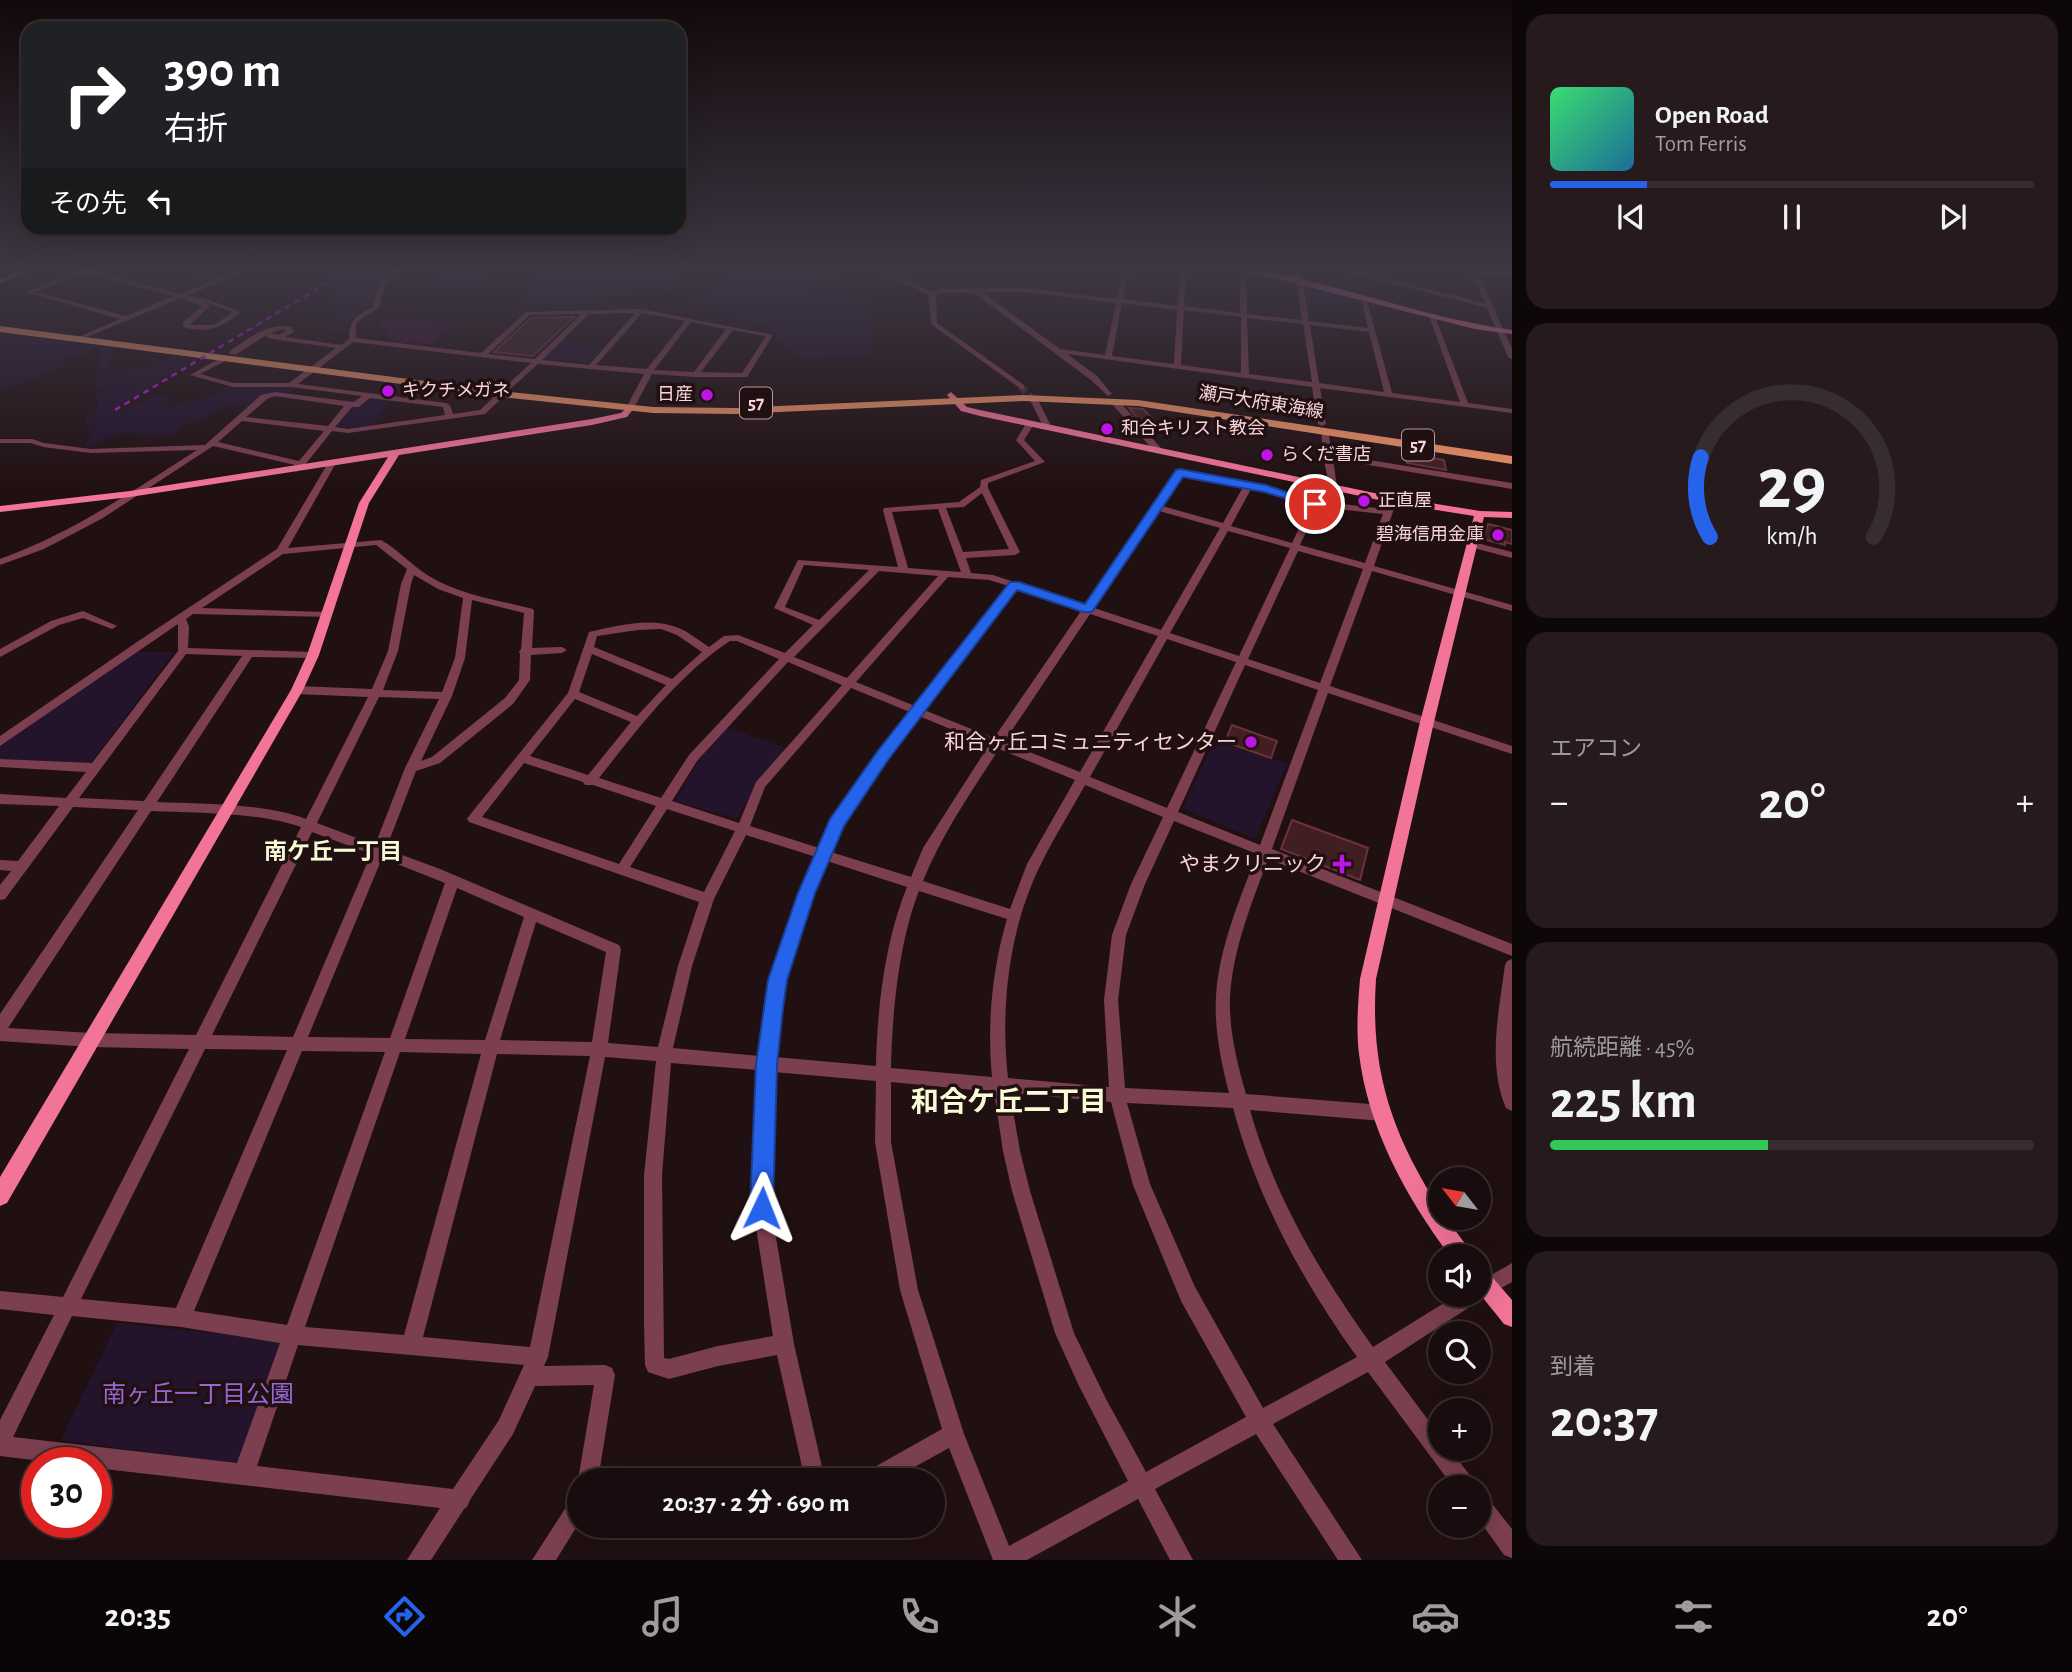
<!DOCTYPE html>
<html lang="ja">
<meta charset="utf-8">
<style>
:root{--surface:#190c0e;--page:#261a1c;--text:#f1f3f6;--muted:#9f9b9e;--line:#372c2e;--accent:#2563eb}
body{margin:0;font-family:"Alegreya Sans","Noto Sans JP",sans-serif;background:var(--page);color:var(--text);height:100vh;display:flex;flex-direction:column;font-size:26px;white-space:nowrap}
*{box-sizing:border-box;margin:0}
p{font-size:23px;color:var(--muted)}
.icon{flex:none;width:38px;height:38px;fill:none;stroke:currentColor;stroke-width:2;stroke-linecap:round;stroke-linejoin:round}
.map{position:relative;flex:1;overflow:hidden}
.side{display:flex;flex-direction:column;gap:14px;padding:14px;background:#0e0708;width:560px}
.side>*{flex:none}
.banner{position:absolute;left:21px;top:21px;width:665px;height:214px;border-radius:21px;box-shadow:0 7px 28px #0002,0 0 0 2px var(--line);background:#202124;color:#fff;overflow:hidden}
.needle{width:46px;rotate:301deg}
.buttons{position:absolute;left:1428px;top:1167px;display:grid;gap:14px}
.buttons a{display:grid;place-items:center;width:63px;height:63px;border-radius:50%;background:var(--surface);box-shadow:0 7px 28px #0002,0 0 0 2px var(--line);font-size:35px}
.speed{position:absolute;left:21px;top:1447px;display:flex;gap:14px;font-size:35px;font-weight:700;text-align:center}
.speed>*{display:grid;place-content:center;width:91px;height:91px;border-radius:50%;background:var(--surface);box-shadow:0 7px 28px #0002,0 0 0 2px var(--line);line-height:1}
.speed .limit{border:10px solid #d22;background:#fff;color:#111}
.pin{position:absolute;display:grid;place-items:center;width:60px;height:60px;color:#fff;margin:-30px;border:4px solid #fff;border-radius:50%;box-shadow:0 2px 7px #0007}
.me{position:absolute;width:77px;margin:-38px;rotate:2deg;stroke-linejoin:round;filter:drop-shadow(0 0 5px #0008)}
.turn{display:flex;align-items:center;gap:24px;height:147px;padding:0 28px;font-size:32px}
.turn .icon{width:91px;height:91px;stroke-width:2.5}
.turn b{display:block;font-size:49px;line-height:60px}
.then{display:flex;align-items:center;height:66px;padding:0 28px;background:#0003;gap:14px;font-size:26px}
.big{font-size:52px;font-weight:700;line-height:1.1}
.side .widget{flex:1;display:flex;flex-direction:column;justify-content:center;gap:10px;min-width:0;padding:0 24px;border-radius:21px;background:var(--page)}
.side .dial{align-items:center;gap:0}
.dial svg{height:182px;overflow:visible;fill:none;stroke:var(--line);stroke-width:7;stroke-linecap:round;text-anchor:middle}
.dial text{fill:var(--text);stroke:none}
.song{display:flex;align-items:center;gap:21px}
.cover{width:84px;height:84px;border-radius:10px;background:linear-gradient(135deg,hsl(140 70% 55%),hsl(200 70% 35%))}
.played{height:7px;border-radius:4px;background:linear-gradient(90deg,var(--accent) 20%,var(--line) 20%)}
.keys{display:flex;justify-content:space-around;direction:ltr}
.heat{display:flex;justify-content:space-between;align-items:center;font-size:38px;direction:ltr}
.charge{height:10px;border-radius:5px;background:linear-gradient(90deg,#34c759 45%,var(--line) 0)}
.trip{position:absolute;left:567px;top:1468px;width:378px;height:70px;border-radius:35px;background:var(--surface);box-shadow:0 7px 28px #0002,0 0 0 2px var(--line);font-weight:700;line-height:70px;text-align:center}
.menu{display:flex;height:112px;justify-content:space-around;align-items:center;background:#0a0506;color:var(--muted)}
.menu .icon{width:49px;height:49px}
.menu .active{color:var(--accent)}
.menu b{font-size:32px;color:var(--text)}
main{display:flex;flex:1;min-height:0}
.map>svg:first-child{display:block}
.green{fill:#23132b}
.water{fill:#3c0e2d}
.building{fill:#411e21;stroke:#6b3238;stroke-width:2}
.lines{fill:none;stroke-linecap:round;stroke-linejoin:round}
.street-tunnel{stroke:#422d30;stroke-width:7;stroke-dasharray:7 3.5;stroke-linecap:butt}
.street{fill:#7c3f4f;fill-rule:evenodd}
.secondary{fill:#f27497;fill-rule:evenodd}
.primary{fill:#f19365;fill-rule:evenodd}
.rail{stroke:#bc15e6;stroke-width:2.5;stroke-dasharray:6 5;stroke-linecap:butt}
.route{fill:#2563eb;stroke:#184099;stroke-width:2}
.poi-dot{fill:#bc15e6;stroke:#211012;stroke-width:2.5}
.labels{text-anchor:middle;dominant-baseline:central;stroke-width:7;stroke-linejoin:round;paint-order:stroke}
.far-poi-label{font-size:18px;fill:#fbd4db;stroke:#211012;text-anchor:start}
.far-street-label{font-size:18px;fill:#fbd4db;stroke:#211012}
.shield{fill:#211012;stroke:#ba999f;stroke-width:2}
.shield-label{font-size:19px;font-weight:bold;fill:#fbd4db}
.poi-label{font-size:21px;fill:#fbd4db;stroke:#211012;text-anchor:end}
.neighbourhood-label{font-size:23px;font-weight:bold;fill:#f9fbd6;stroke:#211012}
.near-park-label{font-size:24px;fill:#9867d4;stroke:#211012}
.near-neighbourhood-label{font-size:28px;font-weight:bold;fill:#f9fbd6;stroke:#211012}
</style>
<main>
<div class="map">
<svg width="1512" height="1560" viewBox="0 0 1512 1560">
<rect width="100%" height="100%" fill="#211012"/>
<path class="green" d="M356,270H393L381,283L374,305L354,315L345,330L332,331L318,341L312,340L324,332L339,309L329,301L335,293L334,289L341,285L335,282Z
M447,270L488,272L470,295L426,293Z
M543,270H684L674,289L659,294L521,301Z
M742,270H842L809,292L870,302L871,355L801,359L765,326L687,304Z
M1306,286L1359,299L1363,315L1309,309Z
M0,333L95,346L89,354L67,357L64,366L56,370L0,392Z
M561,341L603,345L605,346L589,363L544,358Z
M103,347L113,348L108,370L159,364L173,355L197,359L112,410L122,412L160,393L170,397L168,406L202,399L230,386L238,389L298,387L289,394L264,395L246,407L229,405L220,408L198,422L181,426L174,436L119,433L83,449L91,433L85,421L86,416L95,413L98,406L96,396L100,391L95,388V376L102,354L96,352Z
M374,397L390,399L374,426L332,428L350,406L358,407Z
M135,652H174L90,764L0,759V746Z
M727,727L786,748L757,784L736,819L675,801L698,761Z
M1215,739L1287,764L1255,839L1183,808Z
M117,1323L279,1340L283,1351L247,1454L234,1464L61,1440Z"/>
<path class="water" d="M378,318L455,323L430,344L390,340Z"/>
<path class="building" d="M574,317L533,356L494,352L531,318Z
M1129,408L1143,409L1159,426L1145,427Z
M1406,454L1444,460L1446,470L1407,463Z
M1488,524L1512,530V544L1505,542V545L1483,539Z
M1232,725L1277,741L1271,758L1225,742Z
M1292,820L1368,848L1360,880L1281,849Z"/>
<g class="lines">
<path class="street-tunnel" d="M1021,387L1035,402"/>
<path class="street" d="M78,270H91L180,294L216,279L183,270C195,270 206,275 218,276C227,277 236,270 246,270L187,296L210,300L241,312C223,327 207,334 183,327V322L202,306L181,298L80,340H76V338L120,319L26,292L79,271ZM85,273L174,296L126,316L35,292ZM203,302L207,303L233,312L214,325H189L210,306Z
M393,270H399L385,285L379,308L363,317L356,324V338L481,353L526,312L640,309L773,335L747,377H695L652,374L634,408L630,410L626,408L644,374L538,364L509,390H506V386L531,363L353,342L298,384L446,403L450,405L453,414L480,410L499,392L506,394L485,414L348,433L332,431L304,466L296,472L292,469L295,465L213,446L103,518L44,549L0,565V559C72,533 133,491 197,450L91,453L43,447L31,443H0V439H32L44,443L91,449L205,445L261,395L275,392L354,402L362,396L291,387H233L190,375L224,356H227V360L200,374L233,383H289L336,348L272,339L265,336L235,355L228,353C245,339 269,322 291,327L294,332L285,337L341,345L349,339C350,319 355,316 373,307L379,284ZM635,313L589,365L542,360L589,314ZM642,313L685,321L647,369L596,365ZM581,314L535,359L488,354L530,315ZM691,322L726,329L694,372L654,370ZM282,329L287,331L278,335L271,333ZM733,330L766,336L742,373L701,372ZM275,396L344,406L328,426L246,417L267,399ZM370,398L443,407L445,415L348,429L335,427L352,407H359ZM242,421L324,431L299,461L218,442Z
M877,270H885L933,292L941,289L1024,288L1117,299L1123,270H1129L1123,299L1178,306L1180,270H1186L1184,306L1240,313V270H1246L1247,314L1302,320L1295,270H1301L1309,321L1368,328L1361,298L1366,297L1392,393L1460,402L1429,316L1432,314L1435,316L1468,403L1512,409V413L1320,388L1326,424L1322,426L1318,424L1312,387L1067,354L1097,376L1112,394L1108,396L1091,380L974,293H942L936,295L937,323L1024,385V389H1021L932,325L928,298L929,295ZM982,292H1024L1116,303L1105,355L1060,349ZM1122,303L1177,310L1174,364L1112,356ZM1184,310L1241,317V373L1181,365ZM1247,318L1303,324L1312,382L1249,374ZM1310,325L1369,332L1384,392L1319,383Z
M1341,270H1351L1485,303L1470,270L1512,273V277L1478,273L1512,349V359L1508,357L1487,308Z
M1111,399H1117L1161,448V452H1155L1111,403Z
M1032,400L1039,402L1052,428L1051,430L1044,428L1031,402Z
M1027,422L1034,424L1024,440L1045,462L988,483V488L1020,552L1015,555L966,558L971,573L993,575L1085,605L1177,471L1180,470L1249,482L1316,501L1385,509L1390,498H1396L1397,500L1374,566L1512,605V611L1372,571L1330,686L1512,746V754L1328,693L1272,849L1512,944V956L1268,859C1252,903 1232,950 1230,999C1229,1030 1237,1063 1246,1094L1382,1105L1388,1108L1390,1113L1388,1118L1382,1121L1250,1110C1274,1196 1321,1275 1373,1347L1457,1295H1479V1282L1512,1263V1282L1482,1299L1385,1362L1440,1436V1449H1450L1474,1481L1477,1488H1454L1368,1372L1273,1424L1362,1560H1338L1256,1434L1155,1489L1193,1560H1170L1138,1499L1027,1560H993L949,1448L891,1480H861L864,1473L942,1429L900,1290L875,1142L876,1081L774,1072L771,1208L794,1344L825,1480H805L777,1355L718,1366L669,1379L648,1372L645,1365L644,1324V1175L656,1061L605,1057L548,1357L544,1366L605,1365L612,1368L615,1375L598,1480H579V1484L578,1480L594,1385L535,1386L513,1434L470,1500L467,1507L464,1509L431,1560H407L440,1508L96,1468V1463H58L0,1456V1420L54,1315L0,1309V1291L63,1297L189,1049L91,1047L0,1041V1014L138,810L73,807L5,899L0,900V885L11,871L0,870V860L18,861L59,806L0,804V794L66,798L86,772L0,767V759L92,763L178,651V624L0,746V736L137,642L277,549L328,463L335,461L336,463L288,548L381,540C399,550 412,566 429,576C460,595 498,600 533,609L534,611L532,648L562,647L567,650L562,653L531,655L530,680L513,704L440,763L416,771L386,849L440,869L619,945L621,949L608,1043L658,1047L678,966L699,902L469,822L467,819L469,816L568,693L589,632C616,626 649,617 676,627C688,631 698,640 709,647L724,636L738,635L785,653L813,625L774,608L798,560L898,567L883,510L884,508L959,502L980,487L981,480L1035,461L1016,440ZM1182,476L1243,487L1223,523L1162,506ZM1251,489L1310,505L1292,543L1231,526ZM982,493L1009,549L963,552L946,508L964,507ZM1318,507L1383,514L1365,563L1300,545ZM938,509L961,572L908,568L892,512ZM1159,511L1220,528L1161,630L1094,608ZM1228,531L1290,548L1239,656L1170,633ZM376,545L407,569L401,584L388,651L372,689L297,686L291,690L297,694L368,697L306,819C263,803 203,804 157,802L252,657L313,658L318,655L313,652L188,648L189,627L186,619L193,614L330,617L331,615L326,612L202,608L283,554ZM1298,551L1363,569L1320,683L1248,659ZM804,565L869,570L819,620L785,607ZM879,571L938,576L847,678L794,657ZM414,575L438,589L463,598L455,658L442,692L383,690L398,651L411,584ZM948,577L989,580L1009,586L915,706L856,682ZM1017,589L1081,611L994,738L924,710ZM472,600L524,613L521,649L519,652L520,654L519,680L505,698L432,757L421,761L452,696L465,658ZM1090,614L1158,636L1080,772L1004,742ZM661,629L677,635L702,652L672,679L594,647L597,636L638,630ZM1167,639L1236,662L1167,808L1090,777ZM730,641H737L779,659L689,755L661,798L599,778C636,731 679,674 730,641ZM186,654L242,656L144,801L79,798ZM592,654L666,685L637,716L579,692ZM788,662L842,685L756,782L739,823L672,801L697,761ZM1245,665L1318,690L1260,845L1178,812ZM851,688L910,712C876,755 840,798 819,848L750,826L765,787ZM379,697L439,699L405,768L375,845L317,823ZM575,699L631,722L588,775L530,756ZM919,716L989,745L923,848L911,877L831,852C851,802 886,759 919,716ZM999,749L1075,780L1027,864L1010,909L923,881C942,834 971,792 999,749ZM524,763L583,782L585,785H593L656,806L619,864L482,817ZM1085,785L1163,817L1131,884L1112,935L1104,1000L1109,1087L1008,1078C1000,1007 1009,928 1041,864C1054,837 1071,811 1085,785ZM667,809L735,831L704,892L630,867ZM151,811C195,813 260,812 301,827L196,1035L91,1033L8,1028ZM1174,821L1257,854C1240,899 1219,947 1216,996C1214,1028 1221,1062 1229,1093L1125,1088L1118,1000L1126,935L1145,884ZM312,832L371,854L293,1037L212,1035ZM746,835L816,857L792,913L770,980L759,1056L673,1048L692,966L714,899ZM382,858L445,883L390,1038L308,1037ZM827,861L907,887C885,940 877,1009 876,1066L775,1057L784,980L806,913ZM457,888L524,917L485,1040L405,1039ZM919,891L1007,919C992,969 987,1025 992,1077L891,1068C892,1014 899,941 919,891ZM536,922L606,952L592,1042L500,1040ZM205,1049L287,1050L176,1308L81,1299ZM302,1051L385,1052L287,1325L194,1311ZM400,1052L481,1054L404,1335L305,1327ZM497,1054L590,1056L530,1347L423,1337ZM671,1063L758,1070L753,1208L773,1336L718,1346L669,1359L664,1358L662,1175ZM891,1082L994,1092L1003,1151L1012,1191L1055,1333L1079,1386L1128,1481L1009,1546L964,1434L918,1290L891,1142ZM1010,1093L1111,1102L1133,1185L1181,1301L1246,1417L1146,1472L1106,1399L1074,1333L1030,1191L1020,1151ZM1127,1103L1233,1108C1257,1198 1303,1282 1357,1357L1263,1408L1195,1287L1150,1184ZM72,1316L181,1327L280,1343L237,1463L13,1437ZM298,1345L524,1365L499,1420L453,1489L257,1466Z
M1321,428L1328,430L1332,454L1512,483V489L1333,459L1337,487L1330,489L1323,456Z
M1473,542L1512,552V558L1470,547V543Z
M83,611L117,626L112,629L83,618L59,625L0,657V649L51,621Z
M1512,959V1111L1506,1108C1487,1064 1499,1011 1505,965L1507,961Z
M1479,1493L1486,1496L1512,1529V1558L1504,1555L1479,1520Z
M579,1495V1523L556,1560H532L572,1498Z"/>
<path class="secondary" d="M26,270H35L0,283V279Z
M1241,270C1274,270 1308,281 1340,289C1397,304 1454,322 1512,330V334L1475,329Z
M951,392L967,407L980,410L1393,497L1480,511L1512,512V518L1484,517L1434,722L1376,979C1370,1069 1391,1133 1440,1209V1218H1446L1469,1249L1472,1256H1450C1406,1197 1368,1128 1359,1054C1356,1029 1358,1004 1360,979L1420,722L1474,516L1393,503L980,416L961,411L947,395Z
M630,405L634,408L627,417L592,425L399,455L369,503L319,655L303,690L7,1203L0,1206V1177L291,690L307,655L359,503L388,457L130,497L0,512V506L130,491L592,419L621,413Z
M1479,1267L1486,1270L1512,1300V1327L1504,1324L1479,1293Z"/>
<path class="primary" d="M0,326L502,391L653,407L735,408L1024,395L1138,400L1512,456V464L1138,406L1024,401L735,414L653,413L502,397L0,332Z"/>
<path class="rail" d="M115,410L349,270"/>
</g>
<linearGradient id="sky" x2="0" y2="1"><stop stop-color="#12090a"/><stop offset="0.55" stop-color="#3d3744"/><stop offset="1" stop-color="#3d3744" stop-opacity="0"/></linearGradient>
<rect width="1512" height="488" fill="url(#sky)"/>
<path class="route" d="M1180,469L1266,485L1321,504L1315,507L1264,492L1183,477L1092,612H1083L1017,590L888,760L844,826L815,893L787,980L783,1008L777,1065L773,1208L770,1215L762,1219L754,1215L750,1208L756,1065L764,1008L768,980L798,893L830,819L877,752L1010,582H1019L1085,604L1176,470Z"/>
<g class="poi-dot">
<circle cx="388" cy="391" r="7"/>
<circle cx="707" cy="395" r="7"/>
<circle cx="1107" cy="429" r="7"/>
<circle cx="1267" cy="455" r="7"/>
<circle cx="1364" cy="501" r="7"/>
<circle cx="1498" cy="535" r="7"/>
<circle cx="1251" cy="742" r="7"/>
<path d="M1338.5 853.5h7v7h7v7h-7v7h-7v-7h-7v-7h7z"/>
</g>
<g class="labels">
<g class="far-poi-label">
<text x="402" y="391">キクチメガネ</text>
<text x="693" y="395" text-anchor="end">日産</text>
<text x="1121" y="429">和合キリスト教会</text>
<text x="1281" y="455">らくだ書店</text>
<text x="1378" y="501">正直屋</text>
<text x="1484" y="535" text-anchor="end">碧海信用金庫</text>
</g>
<g class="far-street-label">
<text transform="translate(1261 403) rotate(9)">瀬戸大府東海線</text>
</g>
<g class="shield">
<rect x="740" y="387.5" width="32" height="31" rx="5"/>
<rect x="1402" y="429.5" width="32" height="31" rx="5"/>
</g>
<g class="shield-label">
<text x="756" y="403">57</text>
<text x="1418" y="445">57</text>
</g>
<g class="poi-label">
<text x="1237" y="742">和合ヶ丘コミュニティセンター</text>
<text x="1326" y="864">やまクリニック</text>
</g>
<g class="neighbourhood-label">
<text x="333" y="852">南ケ丘一丁目</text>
</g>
<g class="near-park-label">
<text x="198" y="1395">南ヶ丘一丁目公園</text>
</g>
<g class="near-neighbourhood-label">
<text x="1009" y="1103">和合ケ丘二丁目</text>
</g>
</g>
</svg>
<div class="buttons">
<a><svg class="needle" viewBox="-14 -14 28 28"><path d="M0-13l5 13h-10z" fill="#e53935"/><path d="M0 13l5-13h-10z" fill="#9f9b9e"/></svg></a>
<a><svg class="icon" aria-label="sound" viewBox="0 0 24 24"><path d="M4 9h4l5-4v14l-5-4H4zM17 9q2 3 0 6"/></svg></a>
<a><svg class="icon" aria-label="search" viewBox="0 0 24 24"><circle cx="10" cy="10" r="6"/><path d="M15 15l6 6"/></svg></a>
<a>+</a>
<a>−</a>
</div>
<div class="speed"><div class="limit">30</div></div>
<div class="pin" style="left:1315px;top:504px;background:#d93025"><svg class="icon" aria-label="arrive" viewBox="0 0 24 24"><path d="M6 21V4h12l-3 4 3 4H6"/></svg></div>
<svg class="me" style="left:762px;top:1208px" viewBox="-20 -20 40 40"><path d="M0-17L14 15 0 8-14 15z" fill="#2563eb" stroke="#fff" stroke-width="4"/></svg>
<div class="trip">20:37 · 2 分 · 690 m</div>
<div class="banner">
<div class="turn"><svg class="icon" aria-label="right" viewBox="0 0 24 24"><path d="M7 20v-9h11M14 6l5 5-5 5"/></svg><div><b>390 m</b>右折</div></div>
<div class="then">その先<svg class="icon" aria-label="left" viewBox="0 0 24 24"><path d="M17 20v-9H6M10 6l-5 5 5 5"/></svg></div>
</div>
</div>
<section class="side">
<div class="widget">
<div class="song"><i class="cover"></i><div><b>Open Road</b><p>Tom Ferris</p></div></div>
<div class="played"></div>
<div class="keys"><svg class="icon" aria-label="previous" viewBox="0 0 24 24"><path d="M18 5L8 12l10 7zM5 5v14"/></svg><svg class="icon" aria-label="pause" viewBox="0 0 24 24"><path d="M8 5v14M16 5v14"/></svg><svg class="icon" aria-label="next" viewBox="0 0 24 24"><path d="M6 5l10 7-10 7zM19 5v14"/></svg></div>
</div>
<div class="widget dial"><svg viewBox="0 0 100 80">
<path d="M14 69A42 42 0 1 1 86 69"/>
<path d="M14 69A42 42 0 0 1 10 34" stroke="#2563eb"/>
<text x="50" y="56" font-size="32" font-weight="700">29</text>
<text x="50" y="72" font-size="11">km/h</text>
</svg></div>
<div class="widget"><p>エアコン</p>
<div class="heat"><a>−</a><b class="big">20°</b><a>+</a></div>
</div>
<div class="widget"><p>航続距離 · 45%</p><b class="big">225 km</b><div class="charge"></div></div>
<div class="widget"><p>到着</p><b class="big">20:37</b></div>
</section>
</main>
<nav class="menu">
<b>20:35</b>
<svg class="icon active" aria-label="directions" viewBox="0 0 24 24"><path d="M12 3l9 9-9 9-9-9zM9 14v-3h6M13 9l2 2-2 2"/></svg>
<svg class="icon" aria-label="music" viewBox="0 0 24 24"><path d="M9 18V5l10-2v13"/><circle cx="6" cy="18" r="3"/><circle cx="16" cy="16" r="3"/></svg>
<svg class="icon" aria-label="phone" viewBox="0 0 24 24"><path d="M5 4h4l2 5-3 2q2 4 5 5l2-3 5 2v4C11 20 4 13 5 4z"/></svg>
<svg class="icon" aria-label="climate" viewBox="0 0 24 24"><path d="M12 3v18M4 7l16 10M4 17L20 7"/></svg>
<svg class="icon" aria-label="car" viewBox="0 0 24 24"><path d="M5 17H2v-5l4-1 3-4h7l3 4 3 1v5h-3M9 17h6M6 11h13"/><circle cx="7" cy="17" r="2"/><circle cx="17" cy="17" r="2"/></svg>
<svg class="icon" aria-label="filters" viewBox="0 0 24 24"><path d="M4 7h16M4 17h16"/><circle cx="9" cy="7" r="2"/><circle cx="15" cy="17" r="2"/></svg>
<b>20°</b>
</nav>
